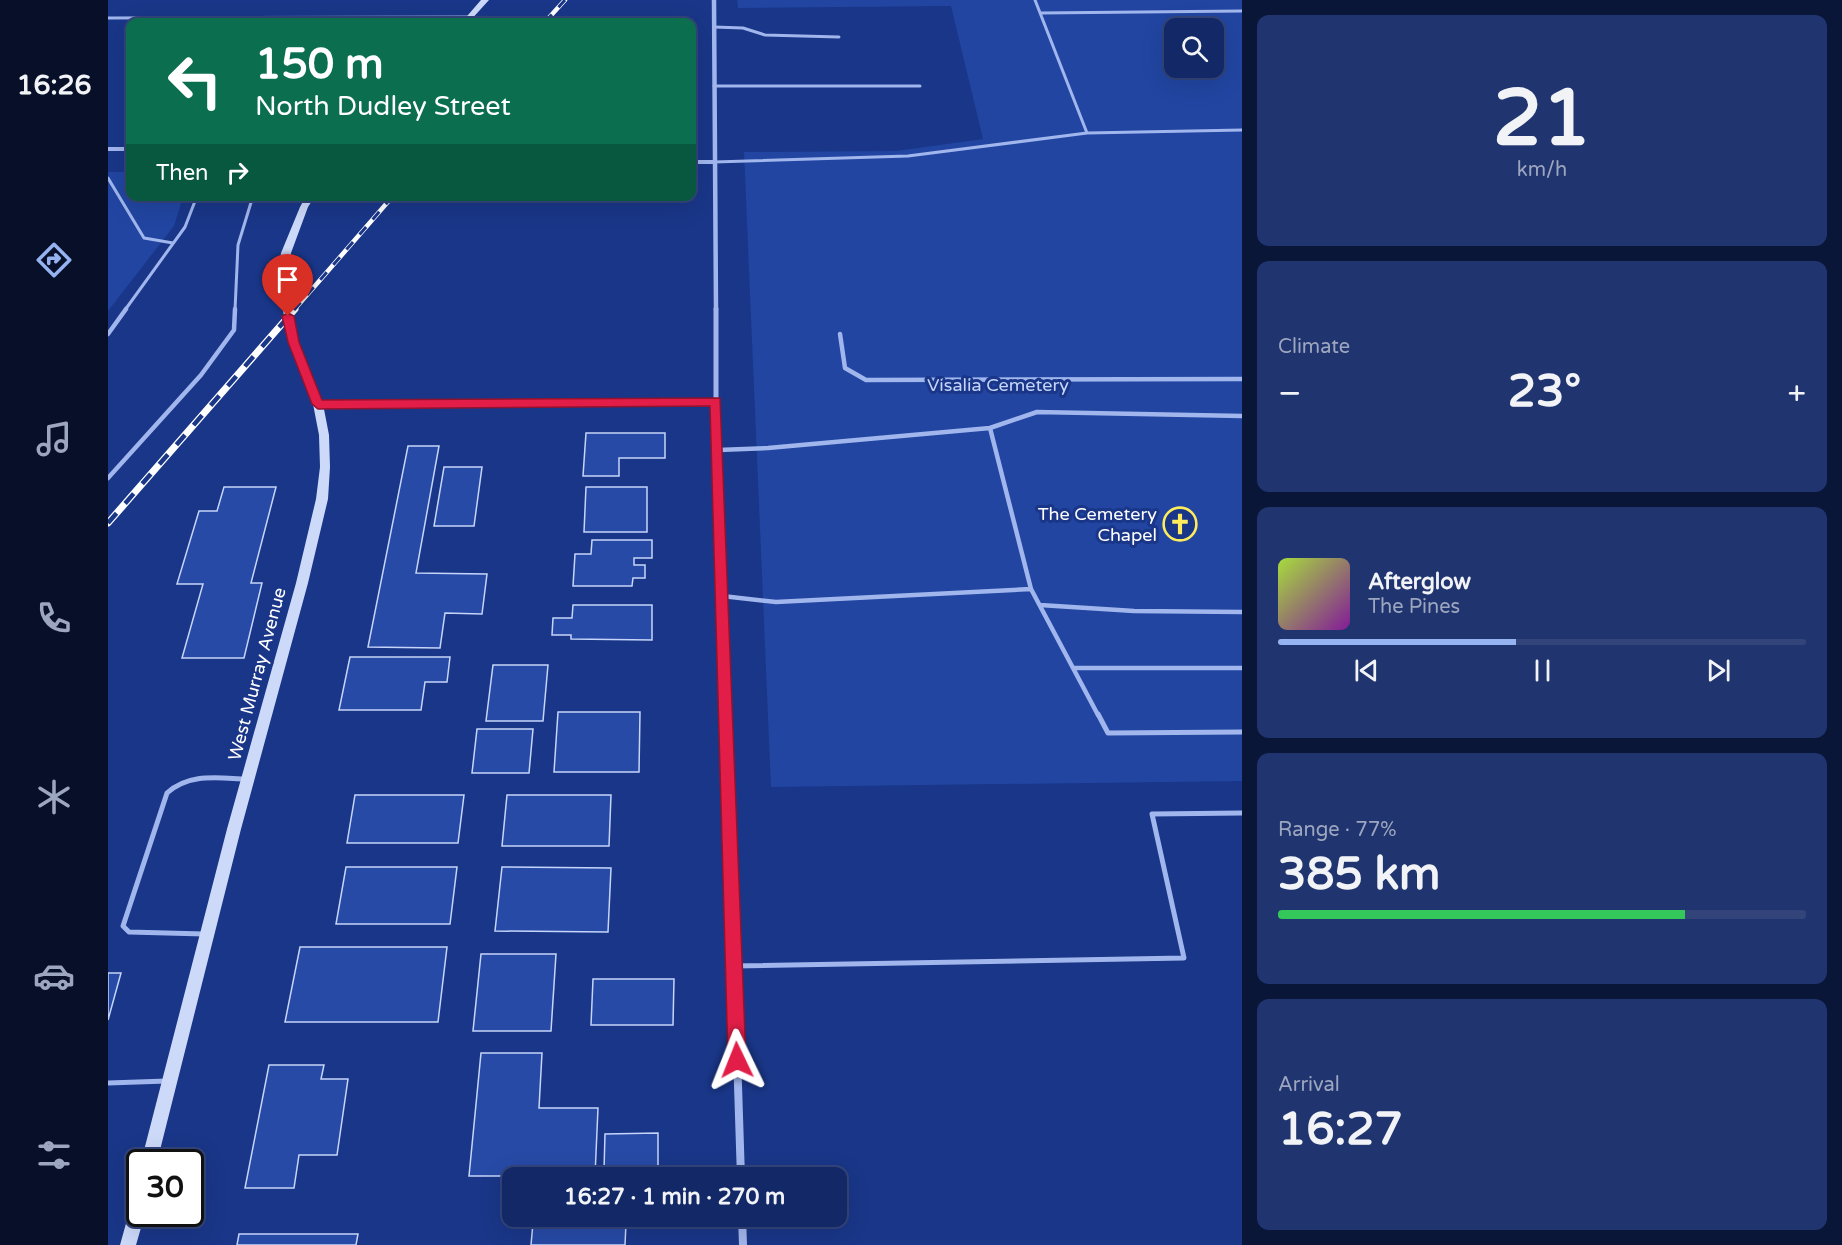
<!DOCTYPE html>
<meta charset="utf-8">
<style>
:root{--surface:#132866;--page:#20346f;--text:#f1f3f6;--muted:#9da6bf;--line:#32447a;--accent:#95b2f1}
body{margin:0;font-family:"Varela Round",sans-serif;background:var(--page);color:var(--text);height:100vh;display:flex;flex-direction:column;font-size:22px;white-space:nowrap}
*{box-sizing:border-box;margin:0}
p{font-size:20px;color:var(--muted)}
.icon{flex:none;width:33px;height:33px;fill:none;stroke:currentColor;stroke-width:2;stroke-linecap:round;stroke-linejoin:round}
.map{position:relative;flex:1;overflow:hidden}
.panel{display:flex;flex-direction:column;gap:15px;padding:15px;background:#0a1638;width:600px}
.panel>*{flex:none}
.top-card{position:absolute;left:18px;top:18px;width:570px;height:183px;border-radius:12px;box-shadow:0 6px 24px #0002,0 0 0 2px var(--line);background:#0b6e4f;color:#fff;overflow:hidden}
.buttons{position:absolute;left:1056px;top:18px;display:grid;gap:12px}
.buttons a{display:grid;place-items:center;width:60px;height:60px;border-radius:12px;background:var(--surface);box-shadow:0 6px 24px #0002,0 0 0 2px var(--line);font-size:30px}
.speed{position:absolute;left:18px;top:1149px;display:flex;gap:12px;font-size:30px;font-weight:700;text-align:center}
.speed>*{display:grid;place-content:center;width:78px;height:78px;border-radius:50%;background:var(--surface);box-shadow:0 6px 24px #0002,0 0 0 2px var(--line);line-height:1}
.speed .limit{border:3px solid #111;border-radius:9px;background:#fff;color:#111}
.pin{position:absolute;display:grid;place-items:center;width:51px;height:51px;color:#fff;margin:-62px -26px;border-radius:50% 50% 50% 0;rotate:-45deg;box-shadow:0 0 6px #0007}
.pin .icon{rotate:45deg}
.me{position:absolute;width:66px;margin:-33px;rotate:358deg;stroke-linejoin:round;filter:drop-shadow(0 0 4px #0008)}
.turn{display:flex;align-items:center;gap:21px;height:126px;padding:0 30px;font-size:27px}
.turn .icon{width:78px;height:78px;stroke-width:2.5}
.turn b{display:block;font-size:42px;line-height:51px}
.then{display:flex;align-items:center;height:57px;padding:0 30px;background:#0003;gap:12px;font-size:22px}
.big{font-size:45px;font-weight:700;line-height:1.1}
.panel .card{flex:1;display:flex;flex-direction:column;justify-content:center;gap:9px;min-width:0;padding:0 21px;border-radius:12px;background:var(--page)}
.panel .dial{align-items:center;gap:0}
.dial b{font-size:78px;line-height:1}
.song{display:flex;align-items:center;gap:18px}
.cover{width:72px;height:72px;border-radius:9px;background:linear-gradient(135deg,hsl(80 70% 55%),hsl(290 70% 35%))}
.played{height:6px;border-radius:3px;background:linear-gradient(90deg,var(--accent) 45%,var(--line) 45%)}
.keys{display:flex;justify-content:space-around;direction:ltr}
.heat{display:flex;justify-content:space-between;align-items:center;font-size:33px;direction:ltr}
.charge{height:9px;border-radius:4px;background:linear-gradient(90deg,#34c759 77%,var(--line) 0)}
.trip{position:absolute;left:394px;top:1167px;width:345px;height:60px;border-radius:12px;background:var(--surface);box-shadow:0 6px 24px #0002,0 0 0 2px var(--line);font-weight:700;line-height:60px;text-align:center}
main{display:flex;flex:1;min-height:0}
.dock{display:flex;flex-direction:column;width:108px;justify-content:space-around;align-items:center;background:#081029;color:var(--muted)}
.dock .icon{width:42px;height:42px}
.dock .active{color:var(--accent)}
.dock b{font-size:27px;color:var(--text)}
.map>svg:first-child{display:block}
.green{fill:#2145a1;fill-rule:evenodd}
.building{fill:#274aa6;stroke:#c6d5f9;stroke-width:1.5}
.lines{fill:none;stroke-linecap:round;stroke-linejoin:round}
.service-far2{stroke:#a1b6ed;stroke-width:3}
.service-far1{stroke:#a1b6ed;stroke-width:4.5}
.service{stroke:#a1b6ed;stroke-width:5}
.minor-far2{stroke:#a1b6ed;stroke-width:4.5}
.minor-far1{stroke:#a1b6ed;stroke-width:5}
.minor{stroke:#a1b6ed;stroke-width:8}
.tertiary{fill:#a1b6ed;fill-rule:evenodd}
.secondary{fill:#cdd9f9;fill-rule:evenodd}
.rail-far1-casing{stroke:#fff;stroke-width:4.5}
.rail-casing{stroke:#fff;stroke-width:7}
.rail-far1{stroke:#193688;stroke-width:3;stroke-dasharray:10;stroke-linecap:butt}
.rail{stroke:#193688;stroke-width:4.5;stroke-dasharray:13;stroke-linecap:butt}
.route{fill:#e11d48;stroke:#92132f;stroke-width:1.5}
.labels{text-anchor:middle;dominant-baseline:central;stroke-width:6;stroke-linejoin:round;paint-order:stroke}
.park-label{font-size:18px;fill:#c6d5f9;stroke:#193688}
.poi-label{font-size:18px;fill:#fff;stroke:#193688;text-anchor:end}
.street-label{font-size:18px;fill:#fff;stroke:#193688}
</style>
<main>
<nav class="dock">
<b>16:26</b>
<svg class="icon active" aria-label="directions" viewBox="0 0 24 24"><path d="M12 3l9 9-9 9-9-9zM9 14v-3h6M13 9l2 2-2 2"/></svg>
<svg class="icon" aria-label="music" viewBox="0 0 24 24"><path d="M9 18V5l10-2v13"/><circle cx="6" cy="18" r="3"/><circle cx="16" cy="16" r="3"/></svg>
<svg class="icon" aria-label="phone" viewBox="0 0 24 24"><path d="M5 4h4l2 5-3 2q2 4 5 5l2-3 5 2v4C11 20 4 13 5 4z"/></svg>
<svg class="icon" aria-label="climate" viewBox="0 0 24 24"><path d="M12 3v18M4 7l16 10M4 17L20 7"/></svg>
<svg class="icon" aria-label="car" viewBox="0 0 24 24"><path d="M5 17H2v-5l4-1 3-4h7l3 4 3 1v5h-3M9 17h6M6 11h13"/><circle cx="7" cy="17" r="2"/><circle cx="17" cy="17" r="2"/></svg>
<svg class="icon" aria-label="filters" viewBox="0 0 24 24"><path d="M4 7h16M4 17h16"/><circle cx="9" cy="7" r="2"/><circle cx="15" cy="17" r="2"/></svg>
</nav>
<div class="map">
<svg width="1134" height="1245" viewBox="0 0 1134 1245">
<rect width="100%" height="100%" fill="#193688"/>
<path class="green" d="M629,0H1134V781L663,787L636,152L788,151L875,139L843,6L630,8ZM1066,28H1106V68H1066Z
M0,172H22V196L75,197L66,226L0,311Z"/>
<path class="building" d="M478,433H557V458H511V476H475Z
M300,446H331L308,573L379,574L374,614L337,613L332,648L260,647Z
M336,467H374L366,526H326Z
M116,487H168L143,583H154L136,658H74L95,584H69L91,511H109Z
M478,487H539V532H476Z
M484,540H544V558H526V565H537V578H525L524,586H465L467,554H483Z
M465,605H544V640L463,639V635H444L445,618H464Z
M242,657H342L339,682H317L313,710H231Z
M385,665H440L435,721H378Z
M450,712H532L531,772H446Z
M369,729H425L421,773H364Z
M247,795H356L350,843H239Z
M399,795H503L501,846H394Z
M238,867H349L342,924H228Z
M394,867L503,868L500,932L387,931Z
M192,947H339L330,1022H177Z
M373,954H448L443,1031H365Z
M0,973H13L0,1020Z
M485,979H566L565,1025H483Z
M373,1053H434L431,1108H490L487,1176H361Z
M161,1065H216L213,1079H240L229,1155H191L186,1188H137Z
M550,1133V1169L496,1170L497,1134Z
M425,1223H518L517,1245H423Z
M131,1234H250L248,1245H129Z"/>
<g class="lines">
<path class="service-far2" d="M927,0L979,133
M932,13L1134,11
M0,18L362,17
M606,27L635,28L657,35L731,37
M606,86H812
M606,162L800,156L979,133L1134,130
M0,178L36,238L65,243
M17,310L77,227L89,196
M127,310L130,245L145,196"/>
<path class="service-far1" d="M0,334L18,309
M732,334L737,368L758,380L1134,379
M882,428L929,412L1134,416
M610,450L660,448L882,428L923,589L668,602L614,596
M0,478L93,375L126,330L127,309
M923,589L990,715
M932,605L1026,611L1134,612
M966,668H1134"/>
<path class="service" d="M990,714L1000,733L1134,732
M96,934L21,932L15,926L59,793C81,773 109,778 137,779
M626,966L1076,958L1044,814L1134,813
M0,1083L59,1081"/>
<path class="minor-far2" d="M606,0L608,310"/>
<path class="minor-far1" d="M608,309V401L618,715
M210,404L608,401"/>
<path class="minor" d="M618,714L633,1178
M634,1216L635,1245"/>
<path class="tertiary" d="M0,147H22V151H0Z
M584,160H606L610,162L606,164H584Z"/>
<path class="secondary" d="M373,0H381L361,22H354Z
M198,196H207L200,207L183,253L180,278L190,342L215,404L221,435L222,467L220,499L200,583L133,829L49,1162H33L119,829L188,583L208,499L212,467L211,435L205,404L180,342L170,278L173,253L192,207Z
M32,1194V1214H37L28,1245H12L24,1202L26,1196Z"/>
<g class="rail-far1-casing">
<path id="rail-far1" d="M437,22L457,0
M186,310L285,196"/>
</g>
<g class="rail-casing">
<path id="rail" d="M0,523L187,309"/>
</g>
<use href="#rail-far1" class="rail-far1"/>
<use href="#rail" class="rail"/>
</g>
<path class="route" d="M180,313L186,316L191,342L214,400L612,398L638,1060L635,1066L629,1069L623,1066L620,1060L602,406L210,409L204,404L180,342L174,316Z"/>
<defs>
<g id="church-ring" transform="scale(1.725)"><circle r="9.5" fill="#193688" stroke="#ffec5d" stroke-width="1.5"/><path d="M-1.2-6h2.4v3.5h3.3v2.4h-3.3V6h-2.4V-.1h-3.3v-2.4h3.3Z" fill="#ffec5d"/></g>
</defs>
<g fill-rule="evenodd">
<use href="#church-ring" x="1072" y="524"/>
</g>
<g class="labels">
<g class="park-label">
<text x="890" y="385">Visalia Cemetery</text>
</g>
<g class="poi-label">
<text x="1049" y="514">The Cemetery<tspan x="1049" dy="21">Chapel</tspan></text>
</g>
<g class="street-label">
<text transform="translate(149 674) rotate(-75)">West Murray Avenue</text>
</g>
</g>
</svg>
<div class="buttons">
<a><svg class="icon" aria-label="search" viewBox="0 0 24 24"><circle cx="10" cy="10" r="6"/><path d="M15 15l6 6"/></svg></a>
</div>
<div class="speed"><div class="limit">30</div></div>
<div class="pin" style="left:180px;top:316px;background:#d93025"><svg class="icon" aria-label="arrive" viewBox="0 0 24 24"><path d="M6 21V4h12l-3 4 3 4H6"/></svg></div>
<svg class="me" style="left:629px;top:1060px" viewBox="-20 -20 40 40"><path d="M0-17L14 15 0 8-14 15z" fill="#e11d48" stroke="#fff" stroke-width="4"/></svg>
<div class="trip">16:27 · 1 min · 270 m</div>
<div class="top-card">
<div class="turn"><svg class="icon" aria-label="left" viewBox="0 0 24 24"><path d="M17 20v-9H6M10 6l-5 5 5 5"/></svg><div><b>150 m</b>North Dudley Street</div></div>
<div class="then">Then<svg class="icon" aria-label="right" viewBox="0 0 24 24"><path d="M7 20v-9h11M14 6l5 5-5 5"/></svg></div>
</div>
</div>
<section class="panel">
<div class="card dial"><b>21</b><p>km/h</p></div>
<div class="card"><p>Climate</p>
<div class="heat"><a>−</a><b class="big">23°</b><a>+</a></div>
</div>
<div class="card">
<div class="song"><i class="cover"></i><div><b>Afterglow</b><p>The Pines</p></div></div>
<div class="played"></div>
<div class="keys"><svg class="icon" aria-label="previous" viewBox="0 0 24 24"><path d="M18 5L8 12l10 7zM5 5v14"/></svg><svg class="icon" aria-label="pause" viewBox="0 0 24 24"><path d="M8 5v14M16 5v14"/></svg><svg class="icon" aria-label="next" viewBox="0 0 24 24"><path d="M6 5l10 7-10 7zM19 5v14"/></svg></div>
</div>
<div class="card"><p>Range · 77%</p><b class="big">385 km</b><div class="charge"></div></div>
<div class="card"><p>Arrival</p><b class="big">16:27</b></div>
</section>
</main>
